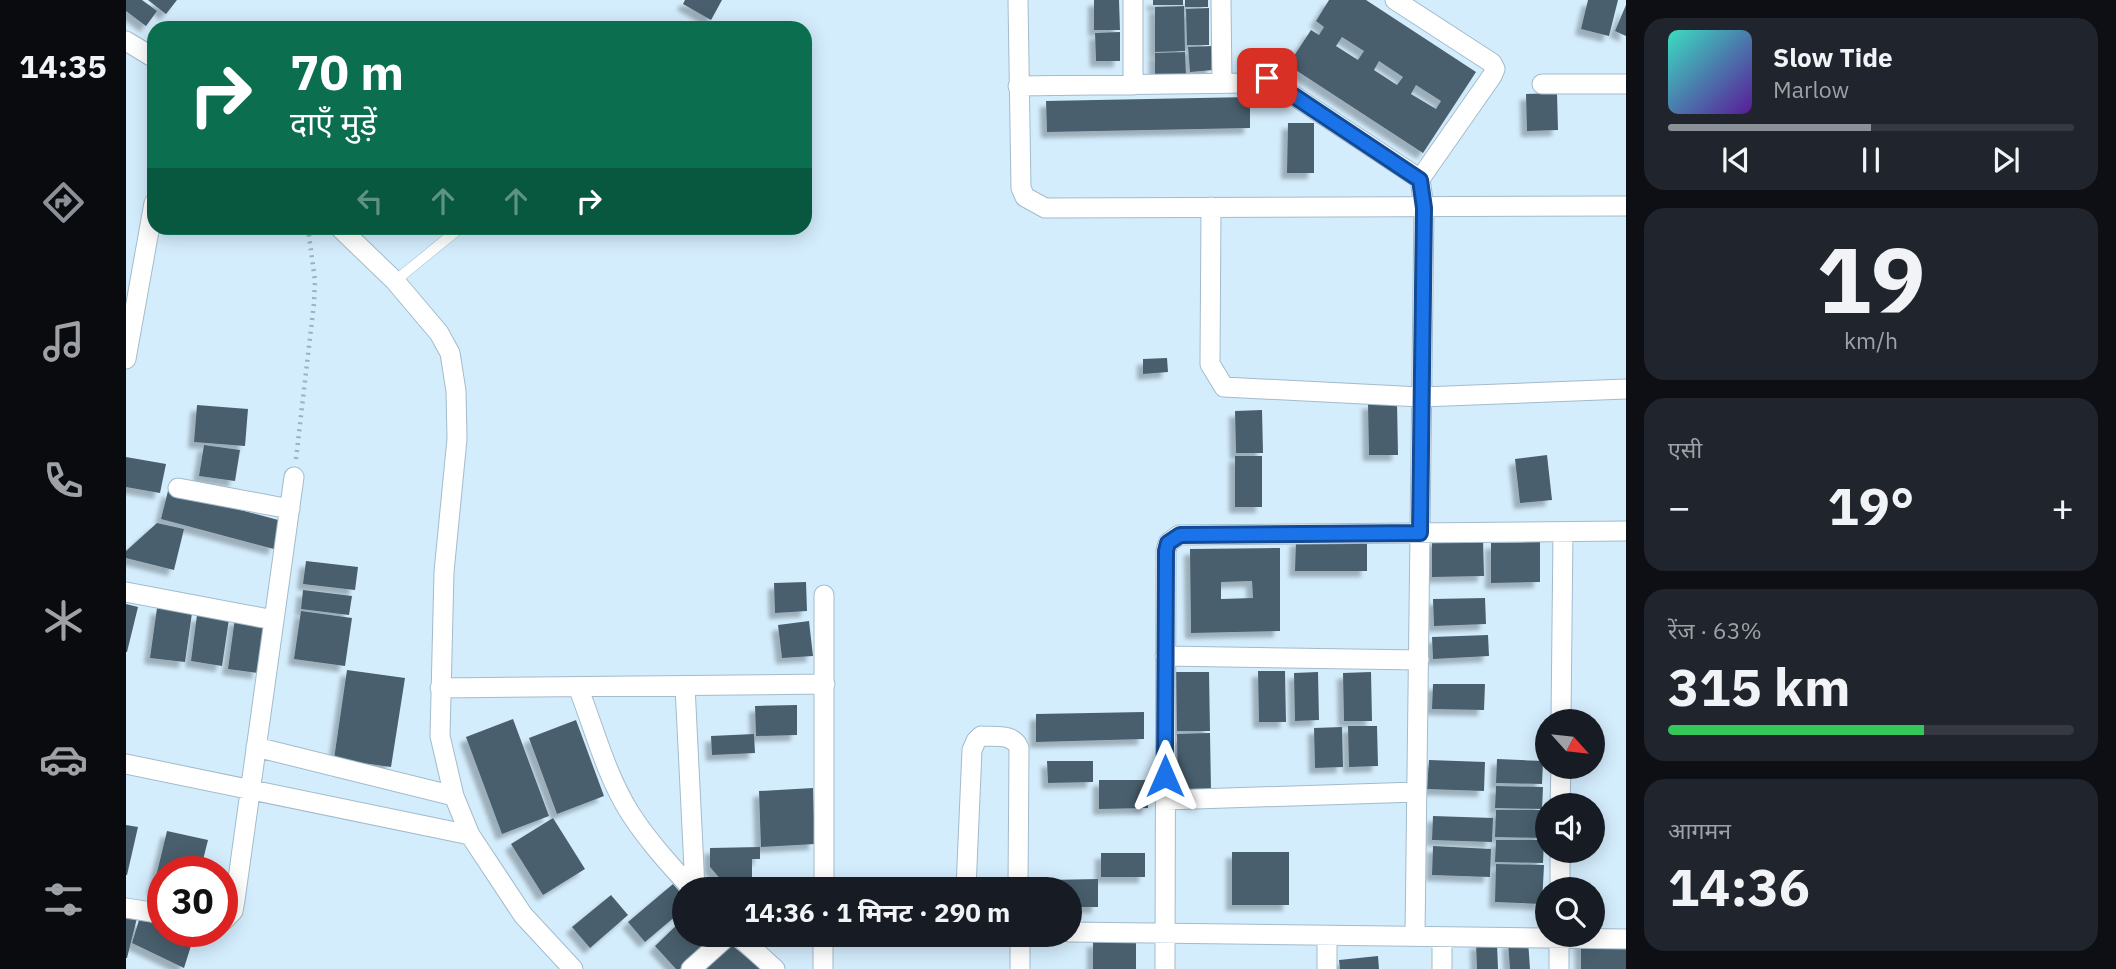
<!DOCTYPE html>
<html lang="hi">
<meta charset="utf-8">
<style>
:root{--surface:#171b24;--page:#20242c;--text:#f1f3f6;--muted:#9ea1a6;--line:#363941;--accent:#8c9099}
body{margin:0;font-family:"IBM Plex Sans","Noto Sans Devanagari",sans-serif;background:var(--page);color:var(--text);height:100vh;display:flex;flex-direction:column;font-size:26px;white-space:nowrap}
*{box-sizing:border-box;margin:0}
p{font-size:23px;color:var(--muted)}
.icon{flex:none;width:38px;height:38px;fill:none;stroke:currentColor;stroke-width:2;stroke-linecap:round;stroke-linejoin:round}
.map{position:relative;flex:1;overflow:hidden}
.drawer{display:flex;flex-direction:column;gap:18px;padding:18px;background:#0d0f14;width:490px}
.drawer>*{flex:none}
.guide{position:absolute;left:21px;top:21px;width:665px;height:214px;border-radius:21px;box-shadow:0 4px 18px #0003;background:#0b6e4f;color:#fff;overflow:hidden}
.needle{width:46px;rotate:117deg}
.tools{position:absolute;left:1409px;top:709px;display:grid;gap:14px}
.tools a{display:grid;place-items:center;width:70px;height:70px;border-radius:50%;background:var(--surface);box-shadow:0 4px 18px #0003;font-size:35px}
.speed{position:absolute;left:21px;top:856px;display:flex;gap:14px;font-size:35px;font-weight:700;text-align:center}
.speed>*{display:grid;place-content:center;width:91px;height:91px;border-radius:50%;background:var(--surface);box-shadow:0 4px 18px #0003;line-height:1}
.speed .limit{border:10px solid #d22;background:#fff;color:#111}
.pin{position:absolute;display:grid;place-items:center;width:60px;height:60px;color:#fff;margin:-30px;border-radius:14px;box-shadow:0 4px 10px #0006}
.me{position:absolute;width:77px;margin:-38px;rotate:0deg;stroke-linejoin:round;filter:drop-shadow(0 0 5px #0008)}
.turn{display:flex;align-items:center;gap:24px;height:147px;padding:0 28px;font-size:32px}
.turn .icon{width:91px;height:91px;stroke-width:2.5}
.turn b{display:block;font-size:49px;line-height:60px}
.lanes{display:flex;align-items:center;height:66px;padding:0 28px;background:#0003;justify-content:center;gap:35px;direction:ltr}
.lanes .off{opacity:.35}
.big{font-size:52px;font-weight:700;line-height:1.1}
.drawer .card{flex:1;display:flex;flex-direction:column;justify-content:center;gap:10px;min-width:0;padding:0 24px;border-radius:21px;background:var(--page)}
.drawer .dial{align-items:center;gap:0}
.dial b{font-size:91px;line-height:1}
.song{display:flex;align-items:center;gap:21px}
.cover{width:84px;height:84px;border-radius:10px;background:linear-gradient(135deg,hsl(170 70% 55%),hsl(270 70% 35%))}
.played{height:7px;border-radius:4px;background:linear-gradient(90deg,var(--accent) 50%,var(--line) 50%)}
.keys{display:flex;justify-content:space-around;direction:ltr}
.heat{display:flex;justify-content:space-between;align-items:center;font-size:38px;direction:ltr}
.charge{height:10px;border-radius:5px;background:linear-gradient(90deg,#34c759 63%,var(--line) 0)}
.trip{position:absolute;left:546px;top:877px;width:410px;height:70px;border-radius:35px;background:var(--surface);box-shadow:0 4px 18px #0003;font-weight:700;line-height:70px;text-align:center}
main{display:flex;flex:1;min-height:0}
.tab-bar{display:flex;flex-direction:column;width:126px;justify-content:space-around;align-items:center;background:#090b0e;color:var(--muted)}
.tab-bar .icon{width:49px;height:49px}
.tab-bar .current{color:var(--accent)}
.tab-bar b{font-size:32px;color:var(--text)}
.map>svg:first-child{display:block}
.building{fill:#4a5f6d;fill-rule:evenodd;filter:url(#shadow)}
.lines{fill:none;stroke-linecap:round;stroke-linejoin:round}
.lane-casing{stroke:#a3bbcb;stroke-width:11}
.street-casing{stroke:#a3bbcb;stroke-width:21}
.path{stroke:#9db1be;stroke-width:4.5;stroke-dasharray:2 5;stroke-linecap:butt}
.lane{stroke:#fff;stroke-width:10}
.street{stroke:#fff;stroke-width:19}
.route-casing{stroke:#114b97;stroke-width:18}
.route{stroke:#1a73e8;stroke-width:12}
</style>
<main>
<nav class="tab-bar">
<b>14:35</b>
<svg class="icon current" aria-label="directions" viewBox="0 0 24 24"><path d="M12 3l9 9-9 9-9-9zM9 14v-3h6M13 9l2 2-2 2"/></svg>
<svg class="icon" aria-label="music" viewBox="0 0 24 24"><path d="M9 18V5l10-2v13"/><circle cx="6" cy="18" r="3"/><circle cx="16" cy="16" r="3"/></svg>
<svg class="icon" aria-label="phone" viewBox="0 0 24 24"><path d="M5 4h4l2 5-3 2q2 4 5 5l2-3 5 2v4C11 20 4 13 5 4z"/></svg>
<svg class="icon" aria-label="climate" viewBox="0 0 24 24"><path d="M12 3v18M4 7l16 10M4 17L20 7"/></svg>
<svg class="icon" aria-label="car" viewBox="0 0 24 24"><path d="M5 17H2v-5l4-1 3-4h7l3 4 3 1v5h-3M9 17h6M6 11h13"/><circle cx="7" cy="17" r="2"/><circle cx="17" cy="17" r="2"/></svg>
<svg class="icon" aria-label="filters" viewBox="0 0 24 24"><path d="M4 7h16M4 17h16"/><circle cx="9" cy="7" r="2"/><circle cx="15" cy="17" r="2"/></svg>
</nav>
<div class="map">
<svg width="1500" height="969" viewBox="0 0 1500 969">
<defs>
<filter id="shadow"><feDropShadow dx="-6" dy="6" stdDeviation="2" flood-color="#0004"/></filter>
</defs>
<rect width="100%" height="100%" fill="#d4edfd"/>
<path class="building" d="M0,0H16L31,11L20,26L0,11Z
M22,0H51L40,14Z
M559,0H596L585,20L557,4Z
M968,0H993L994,30H968Z
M1027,0H1057V5H1027Z
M1059,0H1082V7H1059Z
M1203,0H1240L1350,72L1297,153L1162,65L1185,30L1193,35L1198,27L1190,21ZM1216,37L1238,51L1232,60L1210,46ZM1253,61L1277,77L1271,85L1248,70ZM1290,85L1315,101L1310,109L1285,94Z
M1462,0H1492L1483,36L1455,29Z
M1500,5V36L1489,31Z
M1058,6L1059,51L1029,52V7Z
M1083,8V45H1061L1060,9Z
M994,32V61H970L969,33Z
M1086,46L1087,70L1064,72L1062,47Z
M1059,52L1060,75L1029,76V53Z
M1431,93L1432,130L1401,131L1400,94Z
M1124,97V128L921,132L920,101Z
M1162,123H1188V173H1161Z
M1041,358L1042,372L1017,374V359Z
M1271,402L1272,455H1243L1242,403Z
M71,405L122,409L119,446L68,442Z
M1136,410L1137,453H1110L1109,411Z
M78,445L114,450L109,481L73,476Z
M1421,455L1426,500L1394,503L1389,459Z
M1109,456H1136V507H1109Z
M0,457L40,464L34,493L0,487Z
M42,491L156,521L148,549L35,519Z
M31,523L58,529L48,570L0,558V551Z
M1357,539L1358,576L1306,577V540Z
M1170,540H1241V571H1169Z
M1414,542V582L1365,583V543Z
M1154,548V631L1065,633L1064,549ZM1126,581L1127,598L1095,599V582Z
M180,561L232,567L229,590L177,584Z
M680,582L681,611L649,613L648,583Z
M177,590L226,596L223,615L175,609Z
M1359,598L1360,624L1308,626L1307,599Z
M0,604L12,607L1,652H0Z
M31,608L66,613L59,662L24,658Z
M175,611L226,618L219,666L168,659Z
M71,615L103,619L96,666L65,661Z
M109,618L139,623L132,673L102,669Z
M683,621L687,656L656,658L652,625Z
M1362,635L1363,656L1307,659L1306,637Z
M221,670L279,678L265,767L208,759Z
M1132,671H1159L1160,722H1133Z
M1050,672H1083L1084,731H1051Z
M1192,672L1193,720L1169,721L1168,673Z
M1245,672L1246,721H1218L1217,673Z
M1307,684H1359L1358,710L1306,709Z
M671,705V735L630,736L629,706Z
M1018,712V739L910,742V714Z
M387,719L423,816L376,834L340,737Z
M450,720L478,796L431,814L403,738Z
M1222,726H1251L1252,766L1223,767Z
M1216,727L1217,767L1189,768L1188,728Z
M1084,733L1085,790L1052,791L1051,734Z
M628,734L629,753L586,755L585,736Z
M1371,759L1417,761L1416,784L1370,783Z
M1303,760L1359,762L1358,791L1301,789Z
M921,761H967V782L922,783Z
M973,780H1022V808L973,809Z
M1370,786L1417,787L1416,809L1369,808Z
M687,788L689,844L635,847L633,791Z
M1370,810H1417L1416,838L1369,837Z
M1307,816L1367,818L1366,842L1306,840Z
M427,818L459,869L417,895L385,844Z
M0,825L12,827L1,875H0Z
M41,831L82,840L74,872H37V892L27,889Z
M1370,840H1418L1417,863L1369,862Z
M1307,846L1365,849L1364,877L1306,875Z
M634,847V859H626V880H634V889H603L584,867V848Z
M1106,852H1163V905H1106Z
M975,853H1019V877H975Z
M1370,864L1418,865L1416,904L1369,902Z
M972,879V907H943V889H922V880Z
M547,884L558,897V909L519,942L502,922Z
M485,895L502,915L464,948L446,927Z
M0,916L11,918L1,958H0Z
M558,918V934H591L554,969H550L529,946Z
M13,920L37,925V931L69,933L58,968L6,943Z
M1402,940L1404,969H1384L1382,942Z
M1455,940L1500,944V969H1455Z
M967,941H1010V969H967Z
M602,942L635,969H580Z
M1350,943H1371L1372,969H1351Z
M1252,956L1253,969H1214L1213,960Z"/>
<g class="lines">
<g class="lane-casing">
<path id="lane" d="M269,281L334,228"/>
</g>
<g class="street-casing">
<path id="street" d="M892,0L895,188L899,197L919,208L1500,206
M1095,0L1096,83
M1269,0L1366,63L1369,69L1366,76L1294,179L1298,208L1289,936
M0,41L28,58
M1141,78L1294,179
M1416,84H1500
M1007,85V0
M892,86L1124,83
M1085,207L1084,364L1098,387L1295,397L1500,389
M214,228L269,281L313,333L324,353L330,391L331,439L318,572L314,736L328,796L344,835L397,915L447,969
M0,359L28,203
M52,488L164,509
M0,592L148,620
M698,595V889
M1039,656L1293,660
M559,686L569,889
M452,687C468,728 480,775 504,813C522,841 544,865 566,889
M314,688L699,684
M1435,721L1437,532
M130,747L328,796
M0,764L344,835
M1039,800L1291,792
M1434,805L1435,766
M830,889L892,888
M840,889L846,750L850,741L855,736C869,737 887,733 893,748L892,889
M1434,889V850
M0,908L37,914
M96,922L107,911L109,900L168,477
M943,932L1500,939
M610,934L649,969
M894,934V969
M1316,937V969
M565,969L604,934
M697,969V934
M1039,969L1040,551L1042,543L1053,535L1500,531
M1201,969V935
M1433,969V934"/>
</g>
<path class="path" d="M170,459L188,303L189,281L182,228"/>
<use href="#lane" class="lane"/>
<use href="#street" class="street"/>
</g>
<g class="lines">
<g class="route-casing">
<path id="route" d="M1039,776L1040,551L1042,543L1054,535L1294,533L1298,208L1294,180L1141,78"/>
</g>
<use href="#route" class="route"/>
</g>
</svg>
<div class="tools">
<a><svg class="needle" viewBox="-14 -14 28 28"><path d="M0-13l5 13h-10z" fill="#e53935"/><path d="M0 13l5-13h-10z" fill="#9ea1a6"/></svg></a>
<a><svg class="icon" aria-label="sound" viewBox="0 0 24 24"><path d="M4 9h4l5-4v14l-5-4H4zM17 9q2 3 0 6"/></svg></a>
<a><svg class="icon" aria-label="search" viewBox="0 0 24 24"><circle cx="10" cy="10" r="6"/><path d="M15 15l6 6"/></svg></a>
</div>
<div class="speed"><div class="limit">30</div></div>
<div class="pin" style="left:1141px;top:78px;background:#d93025"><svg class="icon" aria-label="arrive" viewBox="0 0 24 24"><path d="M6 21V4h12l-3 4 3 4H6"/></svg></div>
<svg class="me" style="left:1039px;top:776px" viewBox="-20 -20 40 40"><path d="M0-17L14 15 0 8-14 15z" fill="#1a73e8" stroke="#fff" stroke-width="4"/></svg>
<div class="trip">14:36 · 1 मिनट · 290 m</div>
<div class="guide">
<div class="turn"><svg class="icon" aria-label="right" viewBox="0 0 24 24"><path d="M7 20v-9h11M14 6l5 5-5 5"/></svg><div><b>70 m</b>दाएँ मुड़ें</div></div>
<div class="lanes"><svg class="icon off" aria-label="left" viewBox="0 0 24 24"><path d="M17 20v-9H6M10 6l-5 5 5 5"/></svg><svg class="icon off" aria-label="ahead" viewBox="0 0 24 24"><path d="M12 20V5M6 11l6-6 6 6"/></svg><svg class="icon off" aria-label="ahead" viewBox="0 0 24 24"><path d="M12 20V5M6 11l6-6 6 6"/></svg><svg class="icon" aria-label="right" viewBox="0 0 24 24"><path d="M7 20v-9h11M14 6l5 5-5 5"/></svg></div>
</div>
</div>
<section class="drawer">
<div class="card">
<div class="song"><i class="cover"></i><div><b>Slow Tide</b><p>Marlow</p></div></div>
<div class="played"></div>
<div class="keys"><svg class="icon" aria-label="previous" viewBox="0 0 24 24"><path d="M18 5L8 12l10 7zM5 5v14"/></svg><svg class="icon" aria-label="pause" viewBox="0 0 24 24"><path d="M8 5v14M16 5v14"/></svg><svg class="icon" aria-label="next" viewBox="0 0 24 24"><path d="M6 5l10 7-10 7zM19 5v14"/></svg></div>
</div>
<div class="card dial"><b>19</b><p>km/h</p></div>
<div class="card"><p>एसी</p>
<div class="heat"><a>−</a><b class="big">19°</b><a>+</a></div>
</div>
<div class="card"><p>रेंज · 63%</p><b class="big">315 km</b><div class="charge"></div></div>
<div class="card"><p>आगमन</p><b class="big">14:36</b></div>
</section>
</main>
